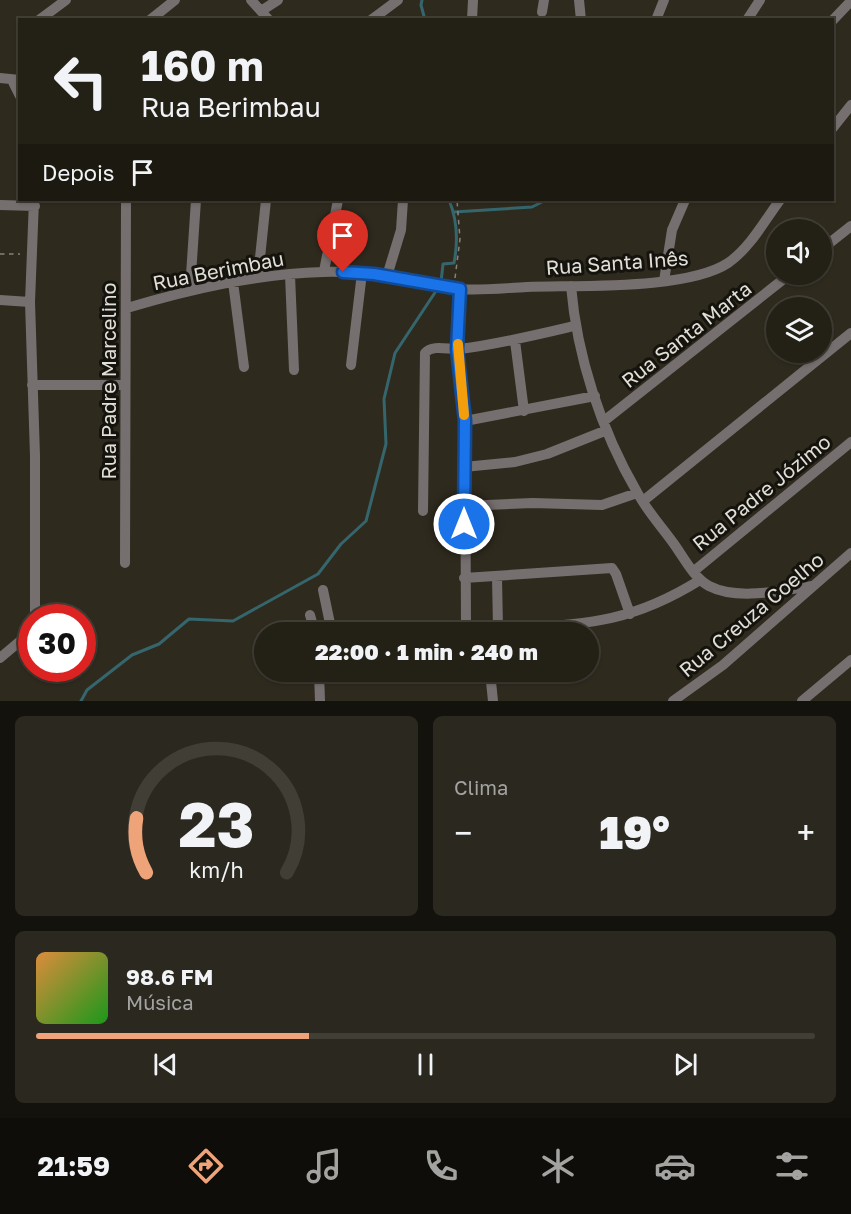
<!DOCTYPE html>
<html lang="pt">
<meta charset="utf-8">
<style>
:root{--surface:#232016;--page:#2b281f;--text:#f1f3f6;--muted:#a3a3a1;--line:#403e35;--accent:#efa378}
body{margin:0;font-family:"Golos Text",sans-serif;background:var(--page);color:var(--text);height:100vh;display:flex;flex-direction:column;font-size:22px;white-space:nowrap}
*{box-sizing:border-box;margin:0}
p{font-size:20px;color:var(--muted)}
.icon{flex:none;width:33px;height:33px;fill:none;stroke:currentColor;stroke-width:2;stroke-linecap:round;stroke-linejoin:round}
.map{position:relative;height:701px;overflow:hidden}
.panel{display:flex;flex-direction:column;gap:15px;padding:15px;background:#13120c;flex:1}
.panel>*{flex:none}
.guide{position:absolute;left:18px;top:18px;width:816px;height:183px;border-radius:0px;box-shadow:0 2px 4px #0004,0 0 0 2px var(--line);background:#232016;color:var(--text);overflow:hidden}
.controls{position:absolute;left:766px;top:219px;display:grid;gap:12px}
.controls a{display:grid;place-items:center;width:66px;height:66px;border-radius:50%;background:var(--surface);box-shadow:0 2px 4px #0004,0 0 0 2px var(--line);font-size:30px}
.speed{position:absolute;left:18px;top:604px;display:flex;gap:12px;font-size:30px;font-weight:700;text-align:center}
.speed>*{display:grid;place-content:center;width:78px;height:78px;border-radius:50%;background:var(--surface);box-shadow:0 2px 4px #0004,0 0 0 2px var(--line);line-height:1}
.speed .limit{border:9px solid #d22;background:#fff;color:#111}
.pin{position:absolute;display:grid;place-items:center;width:51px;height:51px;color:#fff;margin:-62px -26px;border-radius:50% 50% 50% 0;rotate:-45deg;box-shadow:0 0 6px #0007}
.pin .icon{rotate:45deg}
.me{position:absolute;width:66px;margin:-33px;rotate:0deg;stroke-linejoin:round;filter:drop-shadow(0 0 4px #0008)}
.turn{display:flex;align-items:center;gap:21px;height:126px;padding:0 24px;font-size:27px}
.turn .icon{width:78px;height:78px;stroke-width:2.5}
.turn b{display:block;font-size:42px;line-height:51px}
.then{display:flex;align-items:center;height:57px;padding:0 24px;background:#0003;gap:12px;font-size:22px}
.big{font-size:45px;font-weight:800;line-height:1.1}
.panel .tile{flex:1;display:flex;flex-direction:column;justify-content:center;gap:9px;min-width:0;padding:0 21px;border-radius:9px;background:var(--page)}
.panel .dial{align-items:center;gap:0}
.dial svg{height:156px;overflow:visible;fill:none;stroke:var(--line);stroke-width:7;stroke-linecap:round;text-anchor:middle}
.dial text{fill:var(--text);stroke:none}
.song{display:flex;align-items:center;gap:18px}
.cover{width:72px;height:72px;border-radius:9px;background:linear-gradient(135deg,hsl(30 70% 55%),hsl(120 70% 35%))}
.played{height:6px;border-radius:3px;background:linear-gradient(90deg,var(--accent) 35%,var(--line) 35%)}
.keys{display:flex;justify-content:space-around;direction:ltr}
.heat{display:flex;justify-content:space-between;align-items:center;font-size:33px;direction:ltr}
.panel .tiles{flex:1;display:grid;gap:15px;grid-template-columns:1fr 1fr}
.tile:last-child{grid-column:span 2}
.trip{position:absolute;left:254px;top:622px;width:345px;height:60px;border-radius:30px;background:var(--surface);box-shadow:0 2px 4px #0004,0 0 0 2px var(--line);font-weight:800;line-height:60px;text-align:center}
.dock{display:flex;height:96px;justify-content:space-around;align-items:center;background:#0e0d09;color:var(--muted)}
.dock .icon{width:42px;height:42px}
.dock .selected{color:var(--accent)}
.dock b{font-size:27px;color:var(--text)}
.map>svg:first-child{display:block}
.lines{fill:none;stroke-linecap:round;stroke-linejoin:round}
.stream{stroke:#35666d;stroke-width:3}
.path{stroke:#878379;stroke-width:1.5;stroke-dasharray:4.5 4.5;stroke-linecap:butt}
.minor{stroke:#766f70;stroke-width:10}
.route-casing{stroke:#114b97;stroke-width:15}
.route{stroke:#1a73e8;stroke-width:10}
.slow{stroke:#f59e0b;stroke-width:10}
.labels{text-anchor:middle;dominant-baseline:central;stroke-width:6;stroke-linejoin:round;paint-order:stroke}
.street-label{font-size:20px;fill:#e2dfd7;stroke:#15130e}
</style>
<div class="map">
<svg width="851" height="701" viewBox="0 0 851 701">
<rect width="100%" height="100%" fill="#2f2a1e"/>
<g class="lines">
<path class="stream" d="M422,0L421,5L425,20
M454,212L532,207L546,200
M441,282L443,264L454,263C458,242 457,219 449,200
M81,701L87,690L132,655L159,644L189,619L233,621L318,574L341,544L366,521L386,444L384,399L395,353L438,288"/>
<path class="path" d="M0,254H20
M455,278L460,239L457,200"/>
<path class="minor" d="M251,0L269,20
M579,0L581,20
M261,11L278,0
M542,12L544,0
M39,20L66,0
M150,20L175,0
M371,20L398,0
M472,20L473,0
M656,20L664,0
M747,20L760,0
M832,21L851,1
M0,78L20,80
M12,80L20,96
M832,129L851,105
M34,200L30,302L35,456V618
M0,205L35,206
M822,249L851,226
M324,271L338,200
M290,275L294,370
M387,276L401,230L403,200
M258,277L266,200
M664,281L672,230L685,200
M233,282L244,367
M571,286C577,357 601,430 637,492C647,511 662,527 674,544C684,558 694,578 709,586C738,601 782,590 812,586
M460,289L457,349L465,421L466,624C480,632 500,628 516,628C590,625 636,620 700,580
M190,290L196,200
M0,300L30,302
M127,308C191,289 256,274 323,272C369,270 413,283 458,289C480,291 505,288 527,287C578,285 687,290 728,263C750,248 765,220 780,200
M515,341L524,411
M351,365L362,273
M32,385H125
M465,421L595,396
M604,421L790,274
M464,467L515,462L547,454L607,430
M643,501L851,333
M464,506L533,503L602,505L637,493
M423,511L425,353C433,344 449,350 460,349C499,344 536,335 574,326
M125,563L126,200
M694,571L851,442
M497,577L498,628
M464,578L612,568L616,574L630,614
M323,590L332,633
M310,615L315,633
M0,658L32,631
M319,672L320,701
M490,672L493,701
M673,701L723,665L851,553
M802,701L851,660"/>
</g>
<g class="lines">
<g class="route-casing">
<path id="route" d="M343,272L374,274L460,289L457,349L465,421L464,524"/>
</g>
<use href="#route" class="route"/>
<path class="slow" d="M458,344L464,415"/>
</g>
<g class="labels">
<g class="street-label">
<text transform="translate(617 262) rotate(-4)">Rua Santa Inês</text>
<text transform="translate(218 270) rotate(-11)">Rua Berimbau</text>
<text transform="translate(686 334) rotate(-38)">Rua Santa Marta</text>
<text transform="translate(108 381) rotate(-90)">Rua Padre Marcelino</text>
<text transform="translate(761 492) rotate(-39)">Rua Padre Józimo</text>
<text transform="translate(751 614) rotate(-40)">Rua Creuza Coelho</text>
</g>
</g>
</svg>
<div class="controls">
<a><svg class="icon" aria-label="sound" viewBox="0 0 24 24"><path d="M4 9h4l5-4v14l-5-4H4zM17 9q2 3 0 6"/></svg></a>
<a><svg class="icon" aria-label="layers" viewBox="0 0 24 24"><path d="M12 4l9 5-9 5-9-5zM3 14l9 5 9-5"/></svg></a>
</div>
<div class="speed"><div class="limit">30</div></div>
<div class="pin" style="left:343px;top:272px;background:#d93025"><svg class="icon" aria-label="arrive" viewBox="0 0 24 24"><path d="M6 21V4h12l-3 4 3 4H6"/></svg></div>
<svg class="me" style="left:464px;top:524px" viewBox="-20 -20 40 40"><circle r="17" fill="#1a73e8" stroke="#fff" stroke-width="3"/><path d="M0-11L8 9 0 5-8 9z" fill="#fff"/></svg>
<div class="trip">22:00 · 1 min · 240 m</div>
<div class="guide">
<div class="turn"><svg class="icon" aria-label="left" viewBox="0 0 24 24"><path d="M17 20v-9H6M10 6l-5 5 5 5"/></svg><div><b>160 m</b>Rua Berimbau</div></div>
<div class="then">Depois<svg class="icon" aria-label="arrive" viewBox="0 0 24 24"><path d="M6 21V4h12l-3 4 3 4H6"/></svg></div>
</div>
</div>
<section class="panel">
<div class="tiles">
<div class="tile dial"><svg viewBox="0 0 100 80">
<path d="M14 69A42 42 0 1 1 86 69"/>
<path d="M14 69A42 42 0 0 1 9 41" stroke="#efa378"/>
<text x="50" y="56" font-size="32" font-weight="700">23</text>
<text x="50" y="72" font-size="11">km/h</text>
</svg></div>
<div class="tile"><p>Clima</p>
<div class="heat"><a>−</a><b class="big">19°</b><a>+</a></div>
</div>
<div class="tile">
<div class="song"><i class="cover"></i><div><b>98.6 FM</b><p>Música</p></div></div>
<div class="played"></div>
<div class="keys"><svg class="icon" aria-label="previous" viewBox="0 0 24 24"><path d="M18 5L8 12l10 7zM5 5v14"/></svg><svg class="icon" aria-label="pause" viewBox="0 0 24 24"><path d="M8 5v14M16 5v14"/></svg><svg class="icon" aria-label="next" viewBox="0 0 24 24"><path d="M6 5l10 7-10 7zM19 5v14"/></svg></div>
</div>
</div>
</section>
<nav class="dock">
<b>21:59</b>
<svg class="icon selected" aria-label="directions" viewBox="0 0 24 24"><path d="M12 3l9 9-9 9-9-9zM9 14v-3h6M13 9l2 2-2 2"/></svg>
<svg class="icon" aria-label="music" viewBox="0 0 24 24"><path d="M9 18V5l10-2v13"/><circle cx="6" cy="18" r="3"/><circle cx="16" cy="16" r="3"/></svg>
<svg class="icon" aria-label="phone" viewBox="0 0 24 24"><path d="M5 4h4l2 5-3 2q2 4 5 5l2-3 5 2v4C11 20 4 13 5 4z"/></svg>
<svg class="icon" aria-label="climate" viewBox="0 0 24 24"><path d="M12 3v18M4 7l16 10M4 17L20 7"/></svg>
<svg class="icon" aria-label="car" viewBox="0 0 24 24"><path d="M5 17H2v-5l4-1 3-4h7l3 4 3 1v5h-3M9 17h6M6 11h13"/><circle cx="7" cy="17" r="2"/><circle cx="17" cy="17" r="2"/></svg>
<svg class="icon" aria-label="filters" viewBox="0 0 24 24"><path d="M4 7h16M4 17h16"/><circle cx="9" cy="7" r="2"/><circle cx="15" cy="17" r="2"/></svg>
</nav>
